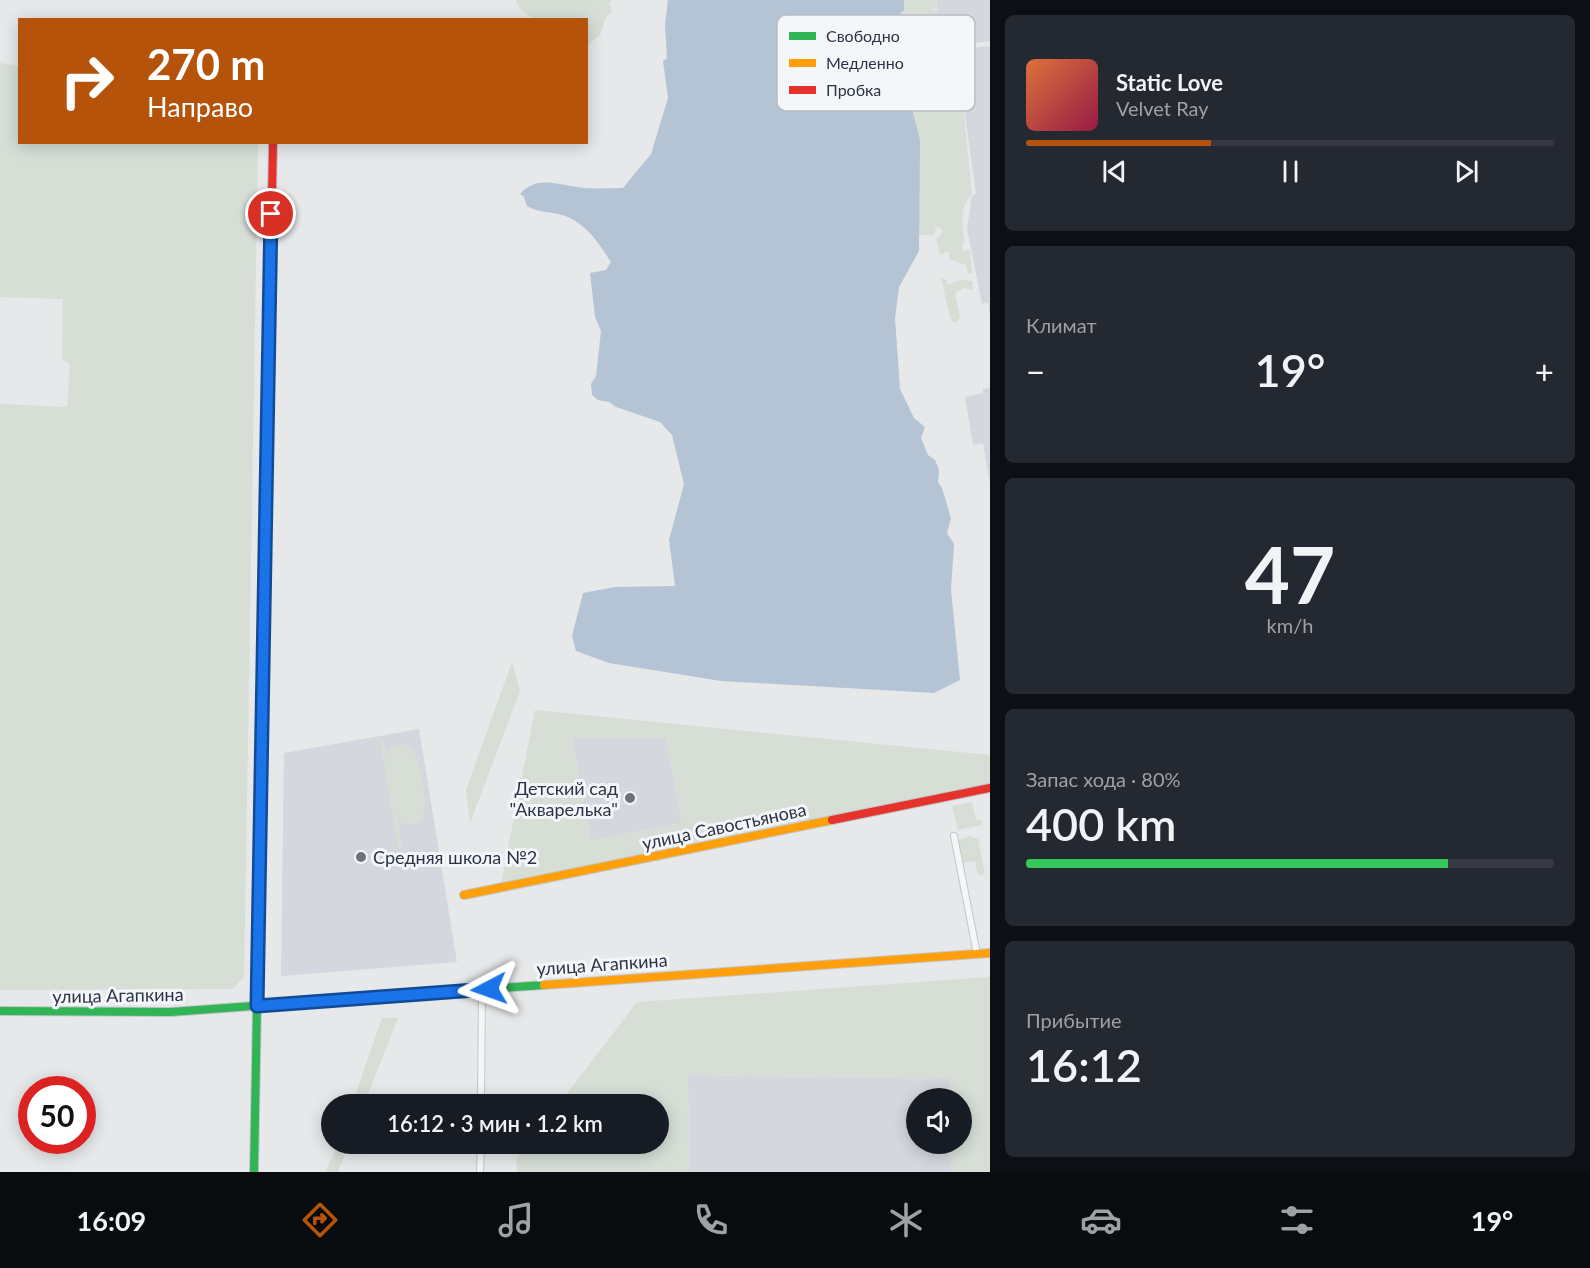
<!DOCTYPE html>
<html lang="ru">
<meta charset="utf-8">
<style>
:root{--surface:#171b24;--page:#242831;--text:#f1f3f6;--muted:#9ea1a6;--line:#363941;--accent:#b45309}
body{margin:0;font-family:Lato,sans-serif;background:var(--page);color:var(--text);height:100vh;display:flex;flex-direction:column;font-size:22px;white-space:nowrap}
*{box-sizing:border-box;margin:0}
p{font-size:20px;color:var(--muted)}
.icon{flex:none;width:33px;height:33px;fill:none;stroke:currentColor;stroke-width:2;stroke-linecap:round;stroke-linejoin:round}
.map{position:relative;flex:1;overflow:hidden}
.drawer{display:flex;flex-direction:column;gap:15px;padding:15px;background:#0d0f14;width:600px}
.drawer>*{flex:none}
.top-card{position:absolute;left:18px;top:18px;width:570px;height:126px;border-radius:0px;box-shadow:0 3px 15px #0003;background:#b45309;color:#fff;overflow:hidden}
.tools{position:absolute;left:906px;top:1088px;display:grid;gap:12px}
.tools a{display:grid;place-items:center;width:66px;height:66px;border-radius:50%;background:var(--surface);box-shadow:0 3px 15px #0003;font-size:30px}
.speed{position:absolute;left:18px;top:1076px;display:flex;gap:12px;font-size:30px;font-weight:700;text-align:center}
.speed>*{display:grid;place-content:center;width:78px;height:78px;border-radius:50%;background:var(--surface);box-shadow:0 3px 15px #0003;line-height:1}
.speed .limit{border:9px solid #d22;background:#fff;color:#111}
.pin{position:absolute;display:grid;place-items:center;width:51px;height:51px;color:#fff;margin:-26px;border:3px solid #fff;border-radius:50%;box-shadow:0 2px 6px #0007}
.me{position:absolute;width:66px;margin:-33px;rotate:266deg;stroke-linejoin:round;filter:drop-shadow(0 0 4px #0008)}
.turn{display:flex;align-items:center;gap:21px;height:126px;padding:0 30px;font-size:27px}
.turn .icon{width:78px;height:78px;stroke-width:2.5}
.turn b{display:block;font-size:42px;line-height:51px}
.big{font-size:45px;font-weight:600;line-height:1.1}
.drawer .card{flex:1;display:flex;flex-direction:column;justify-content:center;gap:9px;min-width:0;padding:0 21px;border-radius:9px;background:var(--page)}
.drawer .dial{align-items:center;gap:0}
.dial b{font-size:78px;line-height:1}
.song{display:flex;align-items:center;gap:18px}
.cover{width:72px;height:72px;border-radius:9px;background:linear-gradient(135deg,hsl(20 70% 55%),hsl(340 70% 35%))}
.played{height:6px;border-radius:3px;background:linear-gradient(90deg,var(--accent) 35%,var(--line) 35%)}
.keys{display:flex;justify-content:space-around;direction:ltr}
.heat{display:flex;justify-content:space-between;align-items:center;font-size:33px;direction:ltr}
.charge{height:9px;border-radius:4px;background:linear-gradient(90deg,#34c759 80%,var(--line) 0)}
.trip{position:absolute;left:321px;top:1094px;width:348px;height:60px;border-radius:30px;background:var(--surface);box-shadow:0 3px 15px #0003;font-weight:600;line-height:60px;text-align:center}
.tabs{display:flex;height:96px;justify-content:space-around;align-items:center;background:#090b0e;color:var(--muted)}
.tabs .icon{width:42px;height:42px}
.tabs .current{color:var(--accent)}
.tabs b{font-size:27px;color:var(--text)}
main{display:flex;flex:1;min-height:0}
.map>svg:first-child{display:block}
.built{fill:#d4d7dd}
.green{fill:#d6ded6;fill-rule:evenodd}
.water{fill:#b4c4d5}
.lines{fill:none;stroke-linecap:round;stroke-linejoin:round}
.street-casing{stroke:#c4c6c8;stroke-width:8}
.fast-casing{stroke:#c4c6c8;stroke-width:10}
.slow-casing{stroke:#c4c6c8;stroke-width:10}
.jam-casing{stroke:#c4c6c8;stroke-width:10}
.street{stroke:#f5f6f7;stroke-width:6}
.fast{stroke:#30b455;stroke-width:8}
.slow{stroke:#ff9f0a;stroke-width:8}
.jam{stroke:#e5322d;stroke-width:8}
.route-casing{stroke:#114b97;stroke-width:15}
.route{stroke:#1a73e8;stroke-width:10}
.poi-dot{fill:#6c737f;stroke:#f4f6f9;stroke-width:2}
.labels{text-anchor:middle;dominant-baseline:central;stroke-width:6;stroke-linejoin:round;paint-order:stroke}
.poi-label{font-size:18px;fill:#2b3445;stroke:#f4f6f9;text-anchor:end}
.street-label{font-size:18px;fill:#2b3445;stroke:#f4f6f9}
.key{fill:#f4f6f9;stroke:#b8bcc3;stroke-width:1.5}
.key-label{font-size:16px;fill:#2b3445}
</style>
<main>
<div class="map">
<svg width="990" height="1172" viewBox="0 0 990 1172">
<rect width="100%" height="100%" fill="#e6e8ea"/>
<path class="built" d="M937,0H990V41L937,48Z
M990,46V315L988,302L982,304L967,229L972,195L976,194L960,79L942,80L938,54L944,51Z
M990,388V484L983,443L973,445L965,397L983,393V389Z
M419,729L457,962L281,976L284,753Z
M572,737L666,738L682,823L591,841Z
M691,1075L949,1079V1098H916V1143H950L951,1172H689L688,1077Z"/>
<path class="green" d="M516,0H613L609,3L612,11L606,17L600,35L587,46L586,20C563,20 525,28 516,0Z
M904,0H936L937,8L932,9L937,10V48H922L920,60L910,62L906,69L911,76L909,78L910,87L929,93L944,83L961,86L972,194C959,206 962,228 965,243L962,244L963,251L970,250L972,274L968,273L966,265L949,259V251L940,255L936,239L941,235L942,229L934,225L936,231L933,235H919C917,183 925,140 907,90C905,82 897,67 891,61C889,59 886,58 884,55L892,42L891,28L895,18L904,10Z
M0,63L19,66L20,142L258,143L244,977L233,989L0,990V404L67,407L70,365L62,358L63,299L0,297Z
M941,278L947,280V285L960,280L972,281L973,290L964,288L955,293L960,317L957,322L951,321Z
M512,662L520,691L470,823L466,790Z
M535,710L990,755V785L501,884ZM572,738H666L682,823L591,840Z
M380,740H384L386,753C413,726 420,766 423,784C426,803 430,836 398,821L402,847L398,848Z
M972,802L976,820H981L982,825L958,830L952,806Z
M970,836L978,839L985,874L978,875L975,861L963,863L958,840Z
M990,977V1172H951L950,1143H962V1098H949V1079L691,1075L688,1077L689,1172H517L516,1159L528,1143H658V1104H559L637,1002Z
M382,1018H398L364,1104H352Z
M338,1143H349L338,1172H326Z"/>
<path class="water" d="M668,0H904V10L895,18L891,28L892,42L884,55L891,61L907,89L920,140L919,251L899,287L895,318L900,389L914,418L925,427L921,438L928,455L935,460L939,470L938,482L942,488L951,518L947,533L954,544L951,590L960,680L934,693L721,681L609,663L576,651L572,636L583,593L615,587L675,586L669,540L684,484L672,435L660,422L616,407L609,402L598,400L592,395L591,384L596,376L601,331L595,317L590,273L606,270L611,262C599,244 589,227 568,217C555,211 540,214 527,206L524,197L520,194C537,174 561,186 584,188C597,189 610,188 623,188L651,154L668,98L663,61L667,58L665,25Z"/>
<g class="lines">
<g class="street-casing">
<path id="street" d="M954,836L977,954
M481,1104L482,990
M480,1172L481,1143"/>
</g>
<g class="fast-casing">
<path id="fast" d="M0,1011L171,1012L544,985
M254,1172L264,617"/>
</g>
<g class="slow-casing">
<path id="slow" d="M264,617L270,300
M464,895L832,820
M544,985L990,953"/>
</g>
<g class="jam-casing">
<path id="jam" d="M270,300L273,142
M832,820L990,788"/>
</g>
<use href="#street" class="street"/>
<use href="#fast" class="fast"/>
<use href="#slow" class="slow"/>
<use href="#jam" class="jam"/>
</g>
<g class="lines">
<g class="route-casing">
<path id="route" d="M271,214L257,1006L489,989"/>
</g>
<use href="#route" class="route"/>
</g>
<g class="poi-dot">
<circle cx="630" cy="798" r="6"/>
<circle cx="361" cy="857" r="6"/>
</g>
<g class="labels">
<g class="poi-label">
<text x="618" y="788">Детский сад<tspan x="618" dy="21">"Акварелька"</tspan></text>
<text x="373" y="857" text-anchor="start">Средняя школа №2</text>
</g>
<g class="street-label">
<text transform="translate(724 826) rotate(-12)">улица Савостьянова</text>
<text transform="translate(602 964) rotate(-4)">улица Агапкина</text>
<text transform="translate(118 995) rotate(-1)">улица Агапкина</text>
</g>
</g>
<rect x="777" y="15" width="198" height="96" rx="9" class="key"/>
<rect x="789" y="32" width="27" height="8" fill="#30b455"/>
<rect x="789" y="59" width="27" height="8" fill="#ff9f0a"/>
<rect x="789" y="86" width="27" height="8" fill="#e5322d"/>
<g class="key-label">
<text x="826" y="42">Свободно</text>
<text x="826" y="69">Медленно</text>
<text x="826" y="96">Пробка</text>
</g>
</svg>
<div class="tools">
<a><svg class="icon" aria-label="sound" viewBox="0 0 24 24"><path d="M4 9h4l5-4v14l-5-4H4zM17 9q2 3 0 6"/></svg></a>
</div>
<div class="speed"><div class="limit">50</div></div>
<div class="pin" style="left:271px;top:214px;background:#d93025"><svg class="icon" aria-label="arrive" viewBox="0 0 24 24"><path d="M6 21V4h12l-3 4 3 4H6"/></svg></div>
<svg class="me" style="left:489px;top:989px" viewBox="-20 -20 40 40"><path d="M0-17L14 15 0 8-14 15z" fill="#1a73e8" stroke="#fff" stroke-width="4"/></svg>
<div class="trip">16:12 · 3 мин · 1.2 km</div>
<div class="top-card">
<div class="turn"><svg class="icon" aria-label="right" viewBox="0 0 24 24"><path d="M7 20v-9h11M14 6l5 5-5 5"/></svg><div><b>270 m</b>Направо</div></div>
</div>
</div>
<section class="drawer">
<div class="card">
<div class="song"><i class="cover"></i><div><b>Static Love</b><p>Velvet Ray</p></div></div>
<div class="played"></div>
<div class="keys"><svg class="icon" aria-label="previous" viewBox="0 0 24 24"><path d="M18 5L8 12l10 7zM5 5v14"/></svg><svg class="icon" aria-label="pause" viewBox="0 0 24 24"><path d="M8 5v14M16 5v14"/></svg><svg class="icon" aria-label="next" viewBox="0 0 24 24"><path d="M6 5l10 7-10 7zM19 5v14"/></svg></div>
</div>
<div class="card"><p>Климат</p>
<div class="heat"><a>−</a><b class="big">19°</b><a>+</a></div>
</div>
<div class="card dial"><b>47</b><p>km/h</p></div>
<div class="card"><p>Запас хода · 80%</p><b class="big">400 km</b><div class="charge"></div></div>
<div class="card"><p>Прибытие</p><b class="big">16:12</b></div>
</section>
</main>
<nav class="tabs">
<b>16:09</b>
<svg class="icon current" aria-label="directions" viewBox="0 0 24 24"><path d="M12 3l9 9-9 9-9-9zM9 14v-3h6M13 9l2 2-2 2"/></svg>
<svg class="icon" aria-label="music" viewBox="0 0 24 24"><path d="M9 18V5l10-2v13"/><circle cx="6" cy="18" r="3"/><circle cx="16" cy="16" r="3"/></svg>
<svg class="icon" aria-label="phone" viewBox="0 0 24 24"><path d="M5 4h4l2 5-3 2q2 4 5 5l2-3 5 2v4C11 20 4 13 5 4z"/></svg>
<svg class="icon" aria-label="climate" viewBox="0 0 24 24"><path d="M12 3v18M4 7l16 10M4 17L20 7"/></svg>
<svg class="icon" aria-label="car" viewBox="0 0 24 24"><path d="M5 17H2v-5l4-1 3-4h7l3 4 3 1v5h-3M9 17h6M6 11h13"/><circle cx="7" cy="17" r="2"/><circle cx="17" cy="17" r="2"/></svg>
<svg class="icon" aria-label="filters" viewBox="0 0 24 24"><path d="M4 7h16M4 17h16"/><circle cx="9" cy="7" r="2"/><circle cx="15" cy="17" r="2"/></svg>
<b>19°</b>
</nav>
